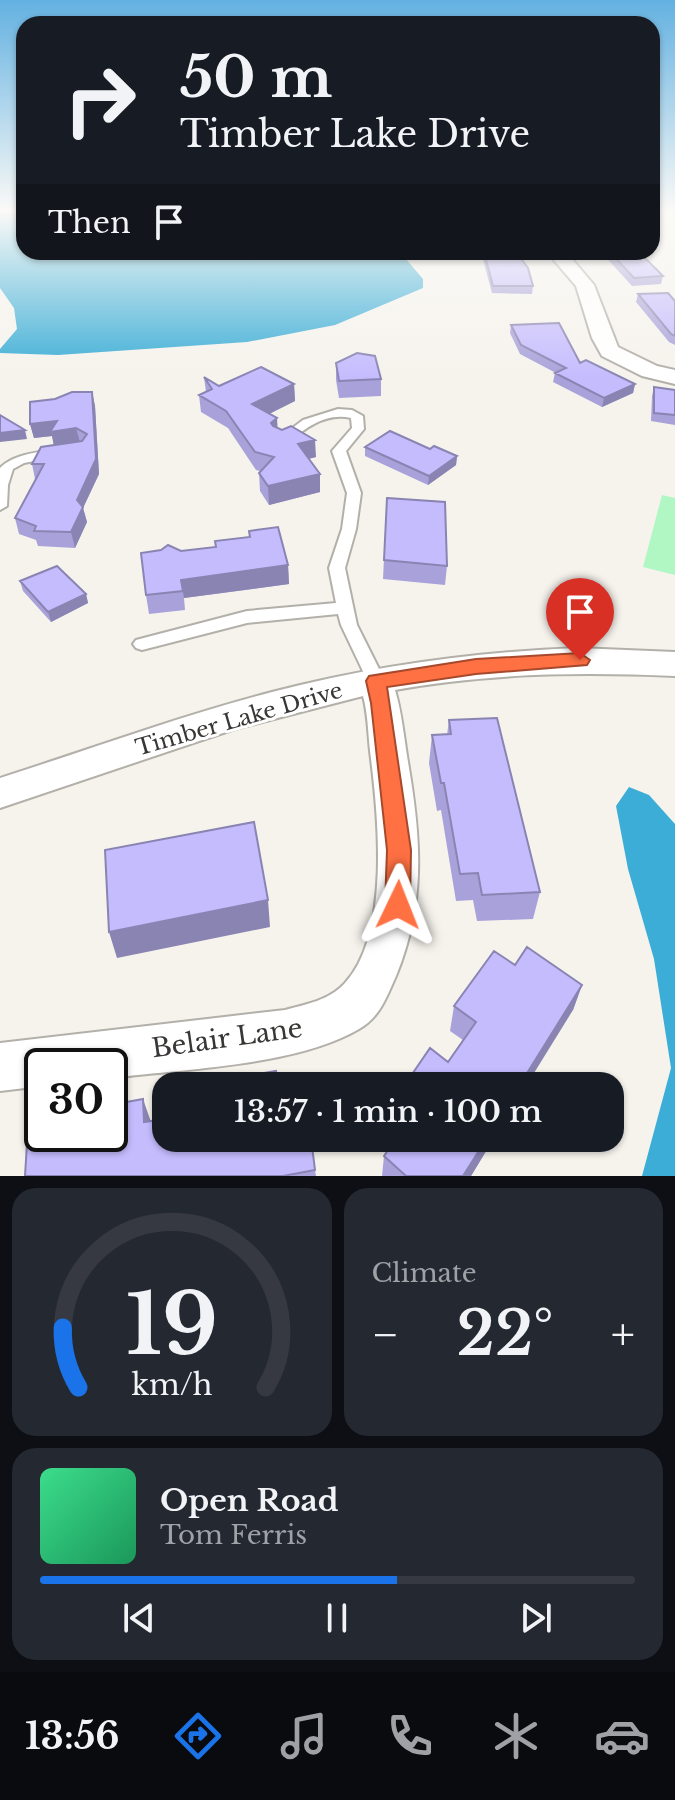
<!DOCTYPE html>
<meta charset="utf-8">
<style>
:root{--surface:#171b24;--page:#242831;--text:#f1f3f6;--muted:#9ea1a6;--line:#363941;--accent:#1a73e8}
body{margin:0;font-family:"Libre Baskerville",serif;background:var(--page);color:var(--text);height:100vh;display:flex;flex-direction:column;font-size:30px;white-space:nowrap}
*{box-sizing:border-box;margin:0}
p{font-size:26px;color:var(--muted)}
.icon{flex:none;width:44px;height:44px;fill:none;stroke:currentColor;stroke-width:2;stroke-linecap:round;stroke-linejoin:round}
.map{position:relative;height:1176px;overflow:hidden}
.panel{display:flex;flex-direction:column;gap:12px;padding:12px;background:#0d0f14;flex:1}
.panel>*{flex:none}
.guide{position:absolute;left:16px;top:16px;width:644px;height:244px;border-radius:24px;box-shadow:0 2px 6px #0004;background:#171b24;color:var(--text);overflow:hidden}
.speed{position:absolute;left:24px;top:1048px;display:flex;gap:16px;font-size:40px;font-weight:700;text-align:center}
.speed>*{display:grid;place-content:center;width:104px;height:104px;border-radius:50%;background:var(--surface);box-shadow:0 2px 6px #0004;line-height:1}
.speed .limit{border:4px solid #111;border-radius:12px;background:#fff;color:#111}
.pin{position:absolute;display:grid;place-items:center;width:68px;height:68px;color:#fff;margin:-82px -34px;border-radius:50% 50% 50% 0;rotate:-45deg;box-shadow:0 0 8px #0007}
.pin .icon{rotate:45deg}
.me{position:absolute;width:88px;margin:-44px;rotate:2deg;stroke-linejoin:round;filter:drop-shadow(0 0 6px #0008)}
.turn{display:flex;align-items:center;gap:28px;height:168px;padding:0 32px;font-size:36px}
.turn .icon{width:104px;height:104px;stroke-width:2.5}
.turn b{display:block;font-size:56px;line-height:68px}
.then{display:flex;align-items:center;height:76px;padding:0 32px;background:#0003;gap:16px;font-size:30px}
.big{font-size:60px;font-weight:600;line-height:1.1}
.panel .tile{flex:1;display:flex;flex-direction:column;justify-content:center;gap:12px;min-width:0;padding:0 28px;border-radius:24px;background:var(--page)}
.panel .dial{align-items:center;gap:0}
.dial svg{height:208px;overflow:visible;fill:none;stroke:var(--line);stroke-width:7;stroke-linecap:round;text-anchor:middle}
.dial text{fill:var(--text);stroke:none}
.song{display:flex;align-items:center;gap:24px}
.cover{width:96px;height:96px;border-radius:12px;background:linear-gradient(135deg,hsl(150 70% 55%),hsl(150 70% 35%))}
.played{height:8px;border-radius:4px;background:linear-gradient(90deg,var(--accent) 60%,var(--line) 60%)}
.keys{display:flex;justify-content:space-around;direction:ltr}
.heat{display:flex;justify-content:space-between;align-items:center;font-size:44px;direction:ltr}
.panel .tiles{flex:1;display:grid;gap:12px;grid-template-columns:1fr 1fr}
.tile:last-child{grid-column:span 2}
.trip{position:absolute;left:152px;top:1072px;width:472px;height:80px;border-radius:24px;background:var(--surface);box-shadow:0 2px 6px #0004;font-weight:600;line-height:80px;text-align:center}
.dock{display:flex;height:128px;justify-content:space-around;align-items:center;background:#090b0e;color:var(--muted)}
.dock .icon{width:56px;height:56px}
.dock .active{color:var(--accent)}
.dock b{font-size:36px;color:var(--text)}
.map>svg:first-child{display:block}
.green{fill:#b1f7c4}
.water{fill:#3cadd6}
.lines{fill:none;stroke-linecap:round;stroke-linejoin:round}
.lane-casing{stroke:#b3b0aa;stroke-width:4}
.street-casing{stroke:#b3b0aa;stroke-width:4}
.lane{fill:#fff;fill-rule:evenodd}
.street{fill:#fff;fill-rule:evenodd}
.wall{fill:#a9a2da}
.shaded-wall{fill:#8a84b2}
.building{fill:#c5bcfe;stroke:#8a84b2;stroke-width:2}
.route{fill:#ff7043;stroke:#a6492c;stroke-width:2}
.labels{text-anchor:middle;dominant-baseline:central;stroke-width:6;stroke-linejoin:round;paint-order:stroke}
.street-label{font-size:22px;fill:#383735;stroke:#fff}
.near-street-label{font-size:26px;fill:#383735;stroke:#fff}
</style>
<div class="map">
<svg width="675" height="1176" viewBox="0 0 675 1176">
<rect width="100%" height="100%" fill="#f6f3ed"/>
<path class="green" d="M662,495L675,498V575L643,567Z"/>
<path class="water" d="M0,213H24V252H400L423,279V288L335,325L247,342L58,355L0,353V349L17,329L14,308L0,288Z
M629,787L649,795L675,824V1176H642L671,1068L654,959L628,869L616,806Z"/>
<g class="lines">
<g class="lane-casing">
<path id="lane" d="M338,409L352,410L363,416L364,429L346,451L361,493L356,529L345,568L357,625L385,681L382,686H370L341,625L338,614L247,623L142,650L136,648L133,644L136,640L247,611L336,603L329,568L342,529L347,493L332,451L352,428L351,418C327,412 304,428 287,444L282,445L275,441L303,420Z
M55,449L60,450V456L24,463L13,469L8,485L7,506L0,510V468C14,454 36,453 55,449Z"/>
</g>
<g class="street-casing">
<path id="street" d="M547,252H566L594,285L618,347L657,366L675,370V384L642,376L602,356L592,338L576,286Z
M578,648L675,652V676C579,672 490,673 395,690C402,713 404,738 408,762C421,838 426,903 396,976C386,998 380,1017 359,1029C296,1066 183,1069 110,1078V1066H42V1086L0,1091V1043L285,1010C307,1004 330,1000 345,983C391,933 378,813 370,751C368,733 368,714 363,696L235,729L0,808V778C91,749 180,716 272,692C373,666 474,652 578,648Z"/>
</g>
<use href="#lane" class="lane"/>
<use href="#street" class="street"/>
</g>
<path class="wall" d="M480,252H516L533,286L532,294L492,293L482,256Z
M601,252H639L663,276L661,284L632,286Z
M638,294L675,301V345L669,342L636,302Z
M511,325L580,363L635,384L633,393L602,407L553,382L555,373H556L520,354L510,333Z
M336,363L381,379V396L339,398L336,380Z
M204,377L219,386L294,384L295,401L269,414L277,428L316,457L309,459L320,492L269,505L260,491L259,473L260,471L256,470L228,428L201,412L199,395L206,392Z
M654,387L675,390V425L651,421L652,396Z
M92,392L95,406L99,474L83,508L87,522L75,548L38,546L36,540L19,534L15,518L36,479H35L32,464L54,445L52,436L34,438L30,424L55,399Z
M365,447L457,456L456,465L428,485L365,456Z
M387,498L447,566L445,585L383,579Z
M249,531L288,565L289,584L184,598L185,610L149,614L146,595L161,550L181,551L216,547L249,537Z
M20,581L86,594L88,603L51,622L23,591Z
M449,720L540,892L533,919L477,921L473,900L456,901L441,810L437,811L429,763L432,735H447Z
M515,965L582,985L573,1010L448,1062L463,1040L450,1031L454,1006Z
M151,1121L315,1170L316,1176H25Z
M382,1138H494L471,1176H382L384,1156L391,1145Z"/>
<path class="shaded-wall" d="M294,384L295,401L253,422L252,404Z
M635,384L633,393L602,407L604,398Z
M92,392L95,406L99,474L83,508L87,522L75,548L71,532Z
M277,418L278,435L271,423Z
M57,421L76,428L80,442L54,446L52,436L34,438L30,424Z
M25,430L27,439L0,442V433Z
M315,440L316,457L298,461V444Z
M457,456L456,465L428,485L429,476Z
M320,474V492L269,505L268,486Z
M288,565L289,584L184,598L181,580Z
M86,594L88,603L51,622L48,612Z
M268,900L270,927L117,958L109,932Z
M582,985L573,1010L526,1086H519Z
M143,1099L151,1122H144Z
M487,1138H494L471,1176H463Z"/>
<path class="building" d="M484,252H516L528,268L533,286H493Z
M610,252H639L663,276L634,278Z
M668,293L675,301V336L671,334L638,294Z
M559,323L580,363L586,360L635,384L604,398L555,373L566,368L521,345L511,325Z
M357,353L375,356L381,379L339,381L336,363Z
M261,367L294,384L252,404L277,418L271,423L273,426L282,430L291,426L315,440L298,444L320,474L268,486L259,473L274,457L255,452L226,411L199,395L212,389L204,377L219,386Z
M654,387L675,390V415L654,413Z
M72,392H92L96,459L77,500L83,507L71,532L34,531L36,526L15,518L44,464H32L41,447L82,441L87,434L76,428L50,432L57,421L30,424V402L55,399Z
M0,415L25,430L0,433Z
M390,431L430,449L434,446L457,456L429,476L365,447Z
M387,498L445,502L447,566L384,560Z
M278,527L288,565L181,580L183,591L146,595L141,553L161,550L168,545L181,551L216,547L215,541L250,537L249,531Z
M57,566L86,594L48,612L20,581Z
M497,718L540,892L482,895L478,873L460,874L444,783H441L432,735L451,734L449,720Z
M254,822L268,900L109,932L105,850Z
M527,947L582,985L519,1086H404L430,1048L448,1062L476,1022L454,1006L494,951L515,965Z
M276,1071L278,1086H196V1085Z
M143,1099L144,1122L166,1119V1138H311L315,1170L283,1176H25L27,1143L59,1138V1134H110V1105Z
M396,1138H487L463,1176H406L384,1156Z"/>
<linearGradient id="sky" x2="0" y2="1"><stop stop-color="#63b1e1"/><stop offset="0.56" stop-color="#fbfaf7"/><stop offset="1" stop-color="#fbfaf7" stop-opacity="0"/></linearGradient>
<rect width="675" height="377" fill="url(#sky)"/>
<path class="route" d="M580,653L590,660L587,665L476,674L387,687L411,850L410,905L407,913L398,917L389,913L385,905L387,850L371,703L366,681L369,676L476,659Z"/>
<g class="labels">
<g class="street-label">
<text transform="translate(239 719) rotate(-16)">Timber Lake Drive</text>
</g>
<g class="near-street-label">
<text transform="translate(227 1038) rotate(-8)">Belair Lane</text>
</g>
</g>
</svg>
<div class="speed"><div class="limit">30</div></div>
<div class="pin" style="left:580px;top:660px;background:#d93025"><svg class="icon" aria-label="arrive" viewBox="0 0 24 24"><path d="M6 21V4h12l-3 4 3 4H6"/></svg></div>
<svg class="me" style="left:398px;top:905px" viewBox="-20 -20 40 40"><path d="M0-17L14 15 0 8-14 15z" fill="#ff7043" stroke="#fff" stroke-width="4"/></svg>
<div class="trip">13:57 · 1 min · 100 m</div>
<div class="guide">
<div class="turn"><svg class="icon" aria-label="right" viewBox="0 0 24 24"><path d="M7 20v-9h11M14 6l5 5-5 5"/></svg><div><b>50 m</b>Timber Lake Drive</div></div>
<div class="then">Then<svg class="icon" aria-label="arrive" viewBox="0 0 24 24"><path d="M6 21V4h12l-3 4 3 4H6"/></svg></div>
</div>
</div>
<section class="panel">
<div class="tiles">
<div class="tile dial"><svg viewBox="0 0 100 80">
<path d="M14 69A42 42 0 1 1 86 69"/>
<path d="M14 69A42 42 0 0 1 8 46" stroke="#1a73e8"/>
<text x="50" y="56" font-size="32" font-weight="700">19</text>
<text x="50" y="72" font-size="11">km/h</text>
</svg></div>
<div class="tile"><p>Climate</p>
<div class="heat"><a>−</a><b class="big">22°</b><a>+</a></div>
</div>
<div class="tile">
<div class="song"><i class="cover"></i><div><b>Open Road</b><p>Tom Ferris</p></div></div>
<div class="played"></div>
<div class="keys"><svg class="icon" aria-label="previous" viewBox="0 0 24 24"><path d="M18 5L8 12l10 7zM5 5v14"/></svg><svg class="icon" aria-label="pause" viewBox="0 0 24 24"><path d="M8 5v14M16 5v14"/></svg><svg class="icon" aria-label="next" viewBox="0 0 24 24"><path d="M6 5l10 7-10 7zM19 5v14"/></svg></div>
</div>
</div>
</section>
<nav class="dock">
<b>13:56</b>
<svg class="icon active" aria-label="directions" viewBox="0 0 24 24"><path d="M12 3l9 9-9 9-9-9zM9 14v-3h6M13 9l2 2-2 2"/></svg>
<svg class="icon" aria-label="music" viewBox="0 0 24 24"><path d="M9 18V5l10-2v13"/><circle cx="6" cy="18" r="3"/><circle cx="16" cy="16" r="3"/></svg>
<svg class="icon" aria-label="phone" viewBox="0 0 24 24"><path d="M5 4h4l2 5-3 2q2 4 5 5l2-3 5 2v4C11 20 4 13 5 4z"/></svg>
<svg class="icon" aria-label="climate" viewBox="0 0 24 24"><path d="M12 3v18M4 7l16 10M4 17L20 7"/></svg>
<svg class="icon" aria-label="car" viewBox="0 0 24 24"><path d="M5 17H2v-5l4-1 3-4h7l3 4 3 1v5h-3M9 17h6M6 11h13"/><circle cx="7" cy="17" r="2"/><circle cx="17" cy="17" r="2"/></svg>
</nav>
